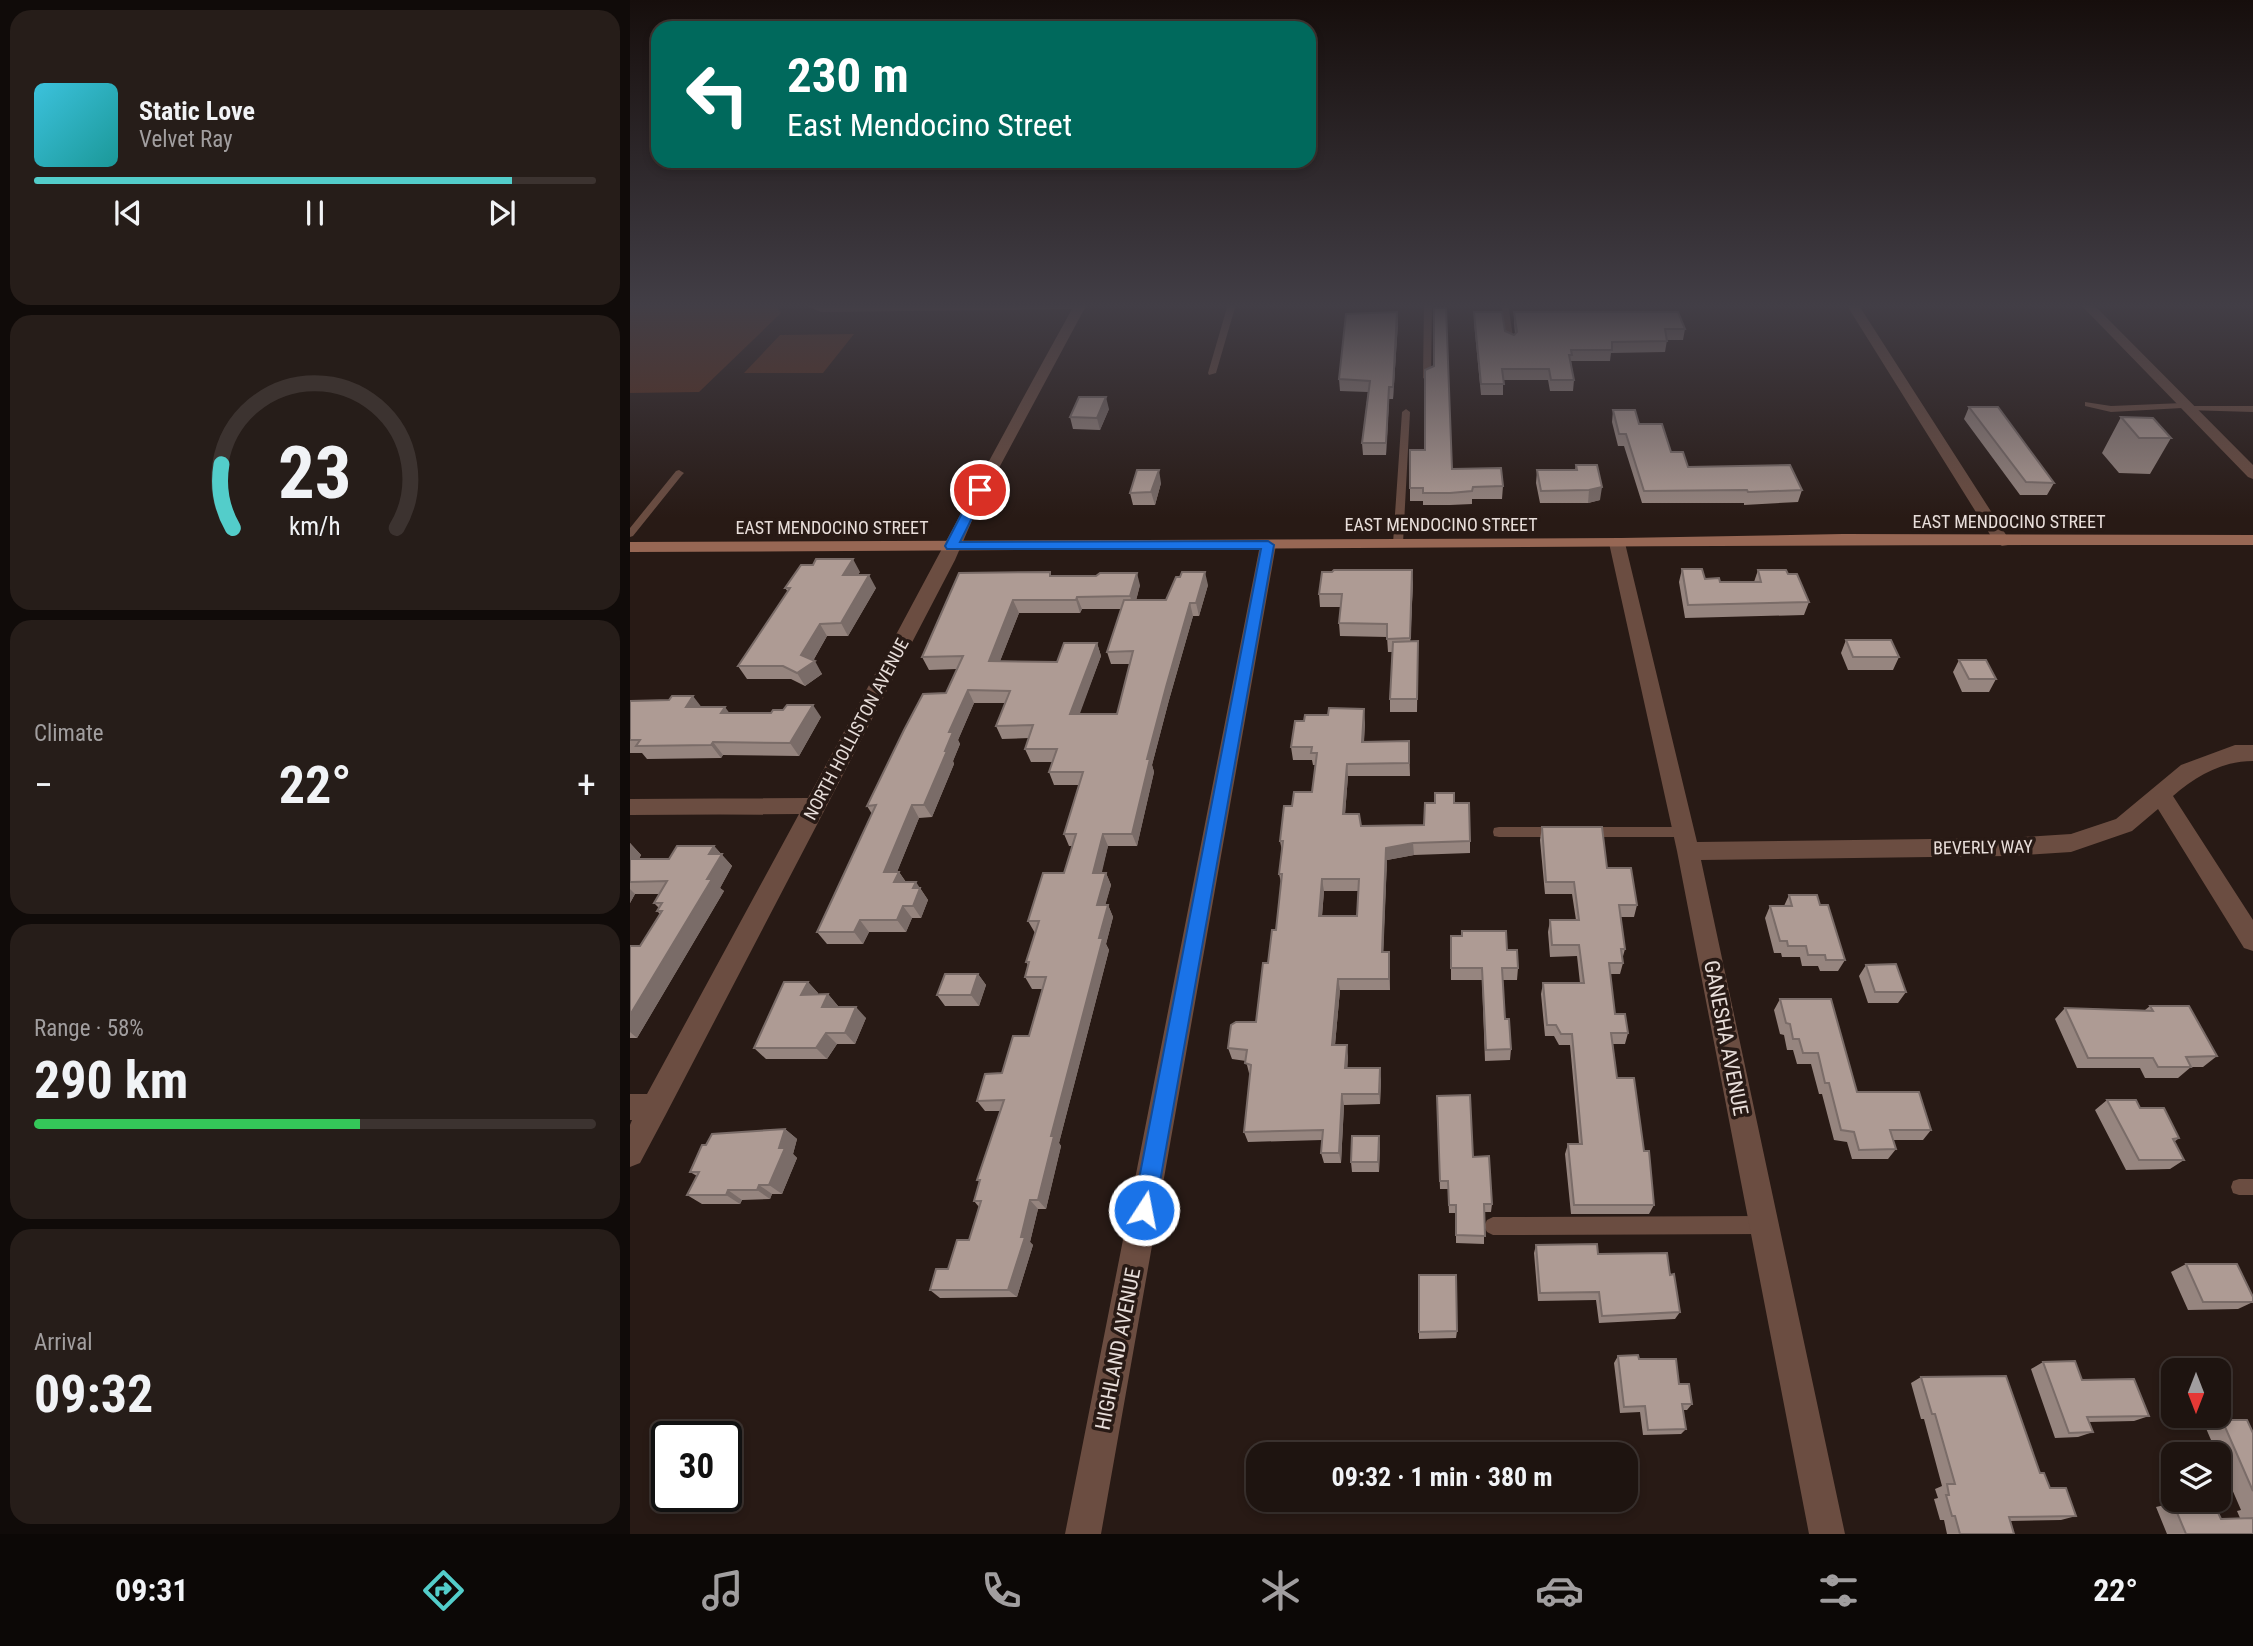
<!DOCTYPE html>
<meta charset="utf-8">
<style>
:root{--surface:#1e1410;--page:#261d19;--text:#f1f3f6;--muted:#a19e9f;--line:#3c3330;--accent:#53cdca}
body{margin:0;font-family:"Roboto Condensed",sans-serif;background:var(--page);color:var(--text);height:100vh;display:flex;flex-direction:column;font-size:26px;white-space:nowrap}
*{box-sizing:border-box;margin:0}
p{font-size:23px;color:var(--muted)}
.icon{flex:none;width:38px;height:38px;fill:none;stroke:currentColor;stroke-width:2;stroke-linecap:round;stroke-linejoin:round}
.map{position:relative;flex:1;overflow:hidden}
.side{display:flex;flex-direction:column;gap:10px;padding:10px;background:#100b09;width:630px}
.side>*{flex:none}
.hud{position:absolute;left:21px;top:21px;width:665px;height:147px;border-radius:21px;box-shadow:0 4px 10px #0003,0 0 0 2px var(--line);background:#00695c;color:#fff;overflow:hidden}
.needle{width:46px;rotate:180deg}
.buttons{position:absolute;left:1531px;top:1358px;display:grid;gap:14px}
.buttons a{display:grid;place-items:center;width:70px;height:70px;border-radius:14px;background:var(--surface);box-shadow:0 4px 10px #0003,0 0 0 2px var(--line);font-size:35px}
.speed{position:absolute;left:21px;top:1421px;display:flex;gap:14px;font-size:35px;font-weight:700;text-align:center}
.speed>*{display:grid;place-content:center;width:91px;height:91px;border-radius:50%;background:var(--surface);box-shadow:0 4px 10px #0003,0 0 0 2px var(--line);line-height:1}
.speed .limit{border:4px solid #111;border-radius:10px;background:#fff;color:#111}
.pin{position:absolute;display:grid;place-items:center;width:60px;height:60px;color:#fff;margin:-30px;border:4px solid #fff;border-radius:50%;box-shadow:0 2px 7px #0007}
.me{position:absolute;width:77px;margin:-38px;rotate:11deg;stroke-linejoin:round;filter:drop-shadow(0 0 5px #0008)}
.turn{display:flex;align-items:center;gap:24px;height:147px;padding:0 21px;font-size:32px}
.turn .icon{width:91px;height:91px;stroke-width:2.5}
.turn b{display:block;font-size:49px;line-height:60px}
.big{font-size:52px;font-weight:700;line-height:1.1}
.side .tile{flex:1;display:flex;flex-direction:column;justify-content:center;gap:10px;min-width:0;padding:0 24px;border-radius:21px;background:var(--page)}
.side .dial{align-items:center;gap:0}
.dial svg{height:182px;overflow:visible;fill:none;stroke:var(--line);stroke-width:7;stroke-linecap:round;text-anchor:middle}
.dial text{fill:var(--text);stroke:none}
.song{display:flex;align-items:center;gap:21px}
.cover{width:84px;height:84px;border-radius:10px;background:linear-gradient(135deg,hsl(190 70% 55%),hsl(180 70% 35%))}
.played{height:7px;border-radius:4px;background:linear-gradient(90deg,var(--accent) 85%,var(--line) 85%)}
.keys{display:flex;justify-content:space-around;direction:ltr}
.heat{display:flex;justify-content:space-between;align-items:center;font-size:38px;direction:ltr}
.charge{height:10px;border-radius:5px;background:linear-gradient(90deg,#34c759 58%,var(--line) 0)}
.trip{position:absolute;left:616px;top:1442px;width:392px;height:70px;border-radius:21px;background:var(--surface);box-shadow:0 4px 10px #0003,0 0 0 2px var(--line);font-weight:700;line-height:70px;text-align:center}
.tabs{display:flex;height:112px;justify-content:space-around;align-items:center;background:#0c0806;color:var(--muted)}
.tabs .icon{width:49px;height:49px}
.tabs .on{color:var(--accent)}
.tabs b{font-size:32px;color:var(--text)}
main{display:flex;flex:1;min-height:0}
.map>svg:first-child{display:block}
.green{fill:#5a2d1a}
.lines{fill:none;stroke-linecap:round;stroke-linejoin:round}
.lane{fill:#6b4d41;fill-rule:evenodd}
.street{fill:#6b4d41;fill-rule:evenodd}
.secondary{fill:#976754;fill-rule:evenodd}
.wall{fill:#96857f;fill-rule:evenodd}
.shaded-wall{fill:#7a6c68}
.building{fill:#ae9b94;stroke:#7a6c68;stroke-width:2;fill-rule:evenodd}
.route{fill:#1a73e8;stroke:#114b97;stroke-width:2}
.labels{text-anchor:middle;dominant-baseline:central;stroke-width:7;stroke-linejoin:round;paint-order:stroke}
.street-label{font-size:18px;fill:#e8deda;stroke:#281a15}
.near-street-label{font-size:21px;fill:#e8deda;stroke:#281a15}
</style>
<main>
<section class="side">
<div class="tile">
<div class="song"><i class="cover"></i><div><b>Static Love</b><p>Velvet Ray</p></div></div>
<div class="played"></div>
<div class="keys"><svg class="icon" aria-label="previous" viewBox="0 0 24 24"><path d="M18 5L8 12l10 7zM5 5v14"/></svg><svg class="icon" aria-label="pause" viewBox="0 0 24 24"><path d="M8 5v14M16 5v14"/></svg><svg class="icon" aria-label="next" viewBox="0 0 24 24"><path d="M6 5l10 7-10 7zM19 5v14"/></svg></div>
</div>
<div class="tile dial"><svg viewBox="0 0 100 80">
<path d="M14 69A42 42 0 1 1 86 69"/>
<path d="M14 69A42 42 0 0 1 9 41" stroke="#53cdca"/>
<text x="50" y="56" font-size="32" font-weight="700">23</text>
<text x="50" y="72" font-size="11">km/h</text>
</svg></div>
<div class="tile"><p>Climate</p>
<div class="heat"><a>−</a><b class="big">22°</b><a>+</a></div>
</div>
<div class="tile"><p>Range · 58%</p><b class="big">290 km</b><div class="charge"></div></div>
<div class="tile"><p>Arrival</p><b class="big">09:32</b></div>
</section>
<div class="map">
<svg width="1623" height="1534" viewBox="0 0 1623 1534">
<rect width="100%" height="100%" fill="#281a15"/>
<path class="green" d="M0,304H145L151,313L69,392L0,393Z
M224,334L193,373H114L150,335Z"/>
<g class="lines">
<path class="lane" d="M598,304H606L586,373L579,375L578,373Z
M794,304H802L801,378L797,380L793,378Z
M871,304H878L884,343L877,341Z
M1455,402L1481,406L1553,403L1557,406H1623V412L1556,410L1552,408L1481,412L1455,406Z
M776,409L780,412L773,543L768,546L763,543L772,412Z
M49,470L54,473L52,475L3,536L0,537V528L46,471Z
M869,827H925L930,828L931,832L930,836L925,837H869L864,836L863,832L864,828Z
M957,827H1052L1057,828L1058,832L1057,836L1052,837H957L952,836L951,832L952,828Z
M1609,1179H1623V1195H1609L1603,1193L1601,1187L1603,1181Z
M1134,1216L1140,1219L1143,1225L1140,1231L1134,1234L863,1235L857,1232L854,1226L857,1220L863,1217Z"/>
<path class="street" d="M172,304H457L347,509L325,560L35,1116L10,1163L0,1167V1125L2,1120H0V1094H17L169,814L0,815V799L178,798C267,635 352,471 442,309L191,312Z
M1216,304H1228L1380,541L1378,545L1372,546L1364,541Z
M1450,304H1463L1623,465V479L1618,477Z
M987,538L995,543L1067,842L1378,838L1441,834L1486,819L1551,765L1605,745H1623V761C1592,761 1566,776 1543,796L1623,920V951L1614,948L1528,809L1502,831L1441,852L1378,856L1071,860L1215,1534H1179L1047,851L979,543Z
M638,540L646,545L471,1534H435L630,545Z"/>
<path class="secondary" d="M1213,534L1623,535V545C1082,544 541,550 0,552V542L991,538Z"/>
</g>
<path class="wall" d="M767,312L768,323L763,399H759L756,455H733L732,443L738,392L710,391L709,379Z
M844,312L884,335L885,334L884,323V312L1055,329L1053,340H1037L1035,352L981,353L980,361H941L944,380L943,391H920L918,380H873V395H851L844,323Z
M1339,407L1424,483L1417,495H1390L1334,419Z
M479,409L470,430L443,429L440,417Z
M983,410L1009,424L1058,467L1172,490L1168,502L1114,505V503H1012L994,446H988L982,422Z
M1491,417L1541,438L1520,474L1489,473L1472,453Z
M780,450L822,469L873,486L872,499H842V504L820,505H793V501H780Z
M946,465L970,500L958,503H910L906,483L907,470H945Z
M531,483L525,505H503L500,493Z
M1052,569L1075,579L1090,582H1124L1128,570L1179,602L1174,615L1055,618L1049,582Z
M230,572L227,575L246,588L218,636H197L183,661L192,674L175,686L161,679H117L108,666L158,592L155,588Z
M420,572L421,576L510,585L506,600H536L578,585L569,616H563L539,700L522,765L524,772L507,846H478L471,873H476L481,885L475,905H478L483,917L476,944L479,950L429,1143L431,1146L416,1209H408L400,1242L403,1245L387,1297L310,1298L300,1290L318,1269L339,1240L349,1207L344,1201L350,1182L347,1180L371,1111H355L347,1101L372,1073L399,1036L412,989H402L395,977L398,965L396,962L405,933L398,921L434,873L442,846H439L434,834L449,785H424L419,772L423,762H401L395,749L399,738L372,739L366,726L375,703H344L328,740L330,744L323,761L324,764L302,817L289,818L267,872H269L276,882L290,888L298,900L291,918H282L276,932H239L233,944H197L187,932L242,814L237,806L316,693L327,669L299,670L292,657ZM452,609H491L477,652L481,664H500L487,714H449L471,656L467,643L427,662L370,661L389,613H450Z
M783,582L780,641H788L787,712H760V699L762,652H758L757,637L710,636L709,623L711,607H690L689,594Z
M1216,640L1269,657L1263,670H1218L1211,653Z
M1329,660L1366,679L1359,692H1332L1323,672Z
M0,701L71,707L99,713L191,717L169,756L93,755L91,758L17,759L12,753H0Z
M698,715L735,722L734,742L779,741L780,776H718L715,814L731,826L794,825L824,803L840,841V853L784,855L757,860L753,952L760,963V990H710L705,1045L718,1056L717,1068L751,1079L750,1104L714,1105L711,1163H694L691,1153L692,1140L618,1142L614,1132L620,1074L619,1073L616,1061L602,1059L598,1048L626,1022L646,930L651,882L649,874L652,851L650,841L662,806L682,792L685,765H683L682,760H663L661,747L674,721ZM694,891H728L727,916H692Z
M912,827L977,868L1007,905L1004,917H991L995,949L992,960L993,963L990,974H980L985,1014L998,1033L995,1044H983L987,1078L1014,1151L1024,1205L1019,1214H941L935,1154L938,1144H949L940,1045H929L924,1036H915L911,994L913,983H950L947,956L920,957L918,932L920,920H946L942,894H915L910,840Z
M0,843L11,855L9,859H39L84,846L102,866L90,888L94,891L7,1038H0V946H10L30,914L27,911L29,908L24,903L29,894H5L0,903Z
M1159,895L1190,905L1215,960L1208,971H1190L1188,966H1172L1170,957H1152L1151,953H1144L1135,918L1140,906H1154Z
M821,936L877,950L888,968L887,980H873L875,1019L881,1049L880,1060L855,1061L852,980H821Z
M1236,965L1276,992L1268,1003H1238L1229,976Z
M348,974L356,985L349,1006H315L307,995Z
M178,982L188,993L187,995L198,994L208,1006V1007L236,1018L225,1044H207L197,1059H136L124,1048Z
M1150,999L1227,1092L1301,1130L1293,1140H1263L1266,1149L1258,1159H1222L1217,1142L1204,1140L1192,1094H1189L1181,1064H1167L1163,1050H1157L1154,1035L1150,1034L1144,1010Z
M1520,1006L1587,1056L1573,1067H1561L1548,1078H1515L1510,1068H1447L1425,1019L1435,1008L1515,1010Z
M807,1096L843,1157L862,1204L861,1212H854V1244L826,1243V1213H819L818,1189H810Z
M1477,1100L1510,1108L1549,1138L1544,1142L1554,1160L1540,1169L1496,1170L1465,1110Z
M155,1129L167,1139L163,1154L167,1158L152,1194H142L140,1199L112,1200L110,1204H72L57,1195L67,1176L60,1172L76,1145Z
M749,1136L750,1146L749,1172H722L721,1162Z
M906,1245L968,1254L1040,1275L1050,1312L1045,1319L969,1323L966,1300L908,1301L904,1253Z
M1556,1264L1623,1297V1302L1608,1309L1558,1310L1541,1272Z
M827,1331L826,1338L789,1339V1332Z
M988,1356L1009,1359L1049,1384L1062,1404L1057,1410H1053L1056,1429L1051,1434L1013,1435L1010,1412L990,1413L984,1363Z
M1413,1362L1452,1380L1519,1416L1504,1421L1459,1422L1463,1432L1448,1437L1425,1438L1401,1369Z
M1291,1377L1410,1473L1420,1488L1446,1516L1431,1520L1380,1521L1384,1534H1317L1314,1520H1310L1304,1499L1308,1498L1305,1489L1312,1486L1294,1419H1291L1281,1383Z
M1592,1420L1623,1433V1534H1537L1526,1507L1543,1503L1591,1519L1610,1518L1607,1511L1611,1510L1589,1459V1454H1587L1575,1426Z"/>
<path class="shaded-wall" d="M767,312L768,323L763,399V387Z
M759,387V399L756,455V443Z
M476,397L479,409L470,430L467,418Z
M529,470L531,483L525,505L521,492Z
M972,487L970,500L958,503L959,490Z
M223,559L230,572L219,588L213,575Z
M782,570L783,582L780,651V638Z
M575,572L578,585L569,616L566,603Z
M507,573L510,585L504,609L500,596Z
M239,575L246,588L218,636L211,623Z
M447,597L452,609L450,613L446,600Z
M383,600L389,613L365,674L359,661Z
M560,603L563,616L539,700L522,765L524,772L507,846L502,834L517,759L536,687Z
M190,624L197,636L181,664L185,661L192,674L175,686L167,673L171,655Z
M467,643L471,656L445,727L440,714Z
M338,690L344,703L328,740L330,744L323,761L324,764L302,817L294,805L315,751L319,732Z
M63,696L73,709L56,707Z
M183,705L191,717L169,756L160,743Z
M95,707L104,719L91,713Z
M734,709L735,722L733,755L732,742Z
M83,742L93,755L91,758L81,745Z
M717,764L718,776L714,827L713,814Z
M282,805L289,818L262,884L254,872Z
M473,834L478,846L469,885L463,873Z
M0,843L11,855L1,871L0,870Z
M783,843L784,855L757,860L753,963L752,952L756,848Z
M84,846L102,866L90,888L94,891L7,1038L0,1032V1015Z
M269,872L277,884L264,882Z
M476,873L481,885L472,917L467,905Z
M692,879L694,891L691,928L689,916Z
M286,882L298,900L291,918L283,906V888Z
M0,889L5,894L0,903Z
M478,905L483,917L476,944L479,950L429,1143L431,1146L416,1209L408,1200L421,1136Z
M273,906L282,918L276,932L267,920Z
M230,920L239,932L233,944L224,932Z
M759,952L760,963V990L759,979Z
M348,974L356,985L349,1006L341,995Z
M708,979L710,990L704,1056L702,1045Z
M178,982L188,993L182,1006L171,995Z
M198,994L208,1006L203,1019L192,1007Z
M226,1007L236,1018L225,1044L215,1033Z
M196,1033L207,1044L197,1059L186,1048Z
M717,1045L718,1056L717,1079L715,1068Z
M750,1068L751,1079L750,1104L749,1094Z
M712,1094L714,1105L711,1163L709,1153Z
M155,1129L167,1139L163,1154L167,1158L152,1194L139,1185Z
M749,1136L750,1146L749,1172L748,1162Z
M129,1185L142,1194L140,1199L127,1190Z
M98,1190L112,1200L110,1204L96,1195Z
M400,1200L408,1209L400,1242L403,1245L387,1297L378,1290Z"/>
<path class="building" d="M804,308H816L822,469L871,468L873,486L843,487L842,491L820,493H793V488H780V450H795V370L804,366Z
M767,312L763,387H759L756,443H732L740,381L709,379L716,314Z
M844,312H872L875,331L884,335L887,332L884,312H1048L1055,329H1035L1037,341L982,342V350H941L942,355H939L944,380H921L919,369H872L874,384H851Z
M449,397H476L467,418L440,417Z
M1339,407H1368L1424,483L1396,482Z
M983,410H1005L1009,424H1032L1041,452H1053L1058,467L1160,465L1172,490L1118,492L1117,490L1014,491L996,434H989Z
M1491,417L1523,418L1541,438H1509Z
M946,465H967L972,487L959,490L911,491L907,470H947Z
M507,470H529L521,492L500,493Z
M186,559H223L213,575H239L211,623L190,624L171,655L185,661L167,673L153,666H108L160,588H155L171,565H183Z
M1052,569H1072L1075,579L1089,578L1090,582H1131L1128,570H1156L1158,574H1167L1179,602L1058,605Z
M704,570H782L780,638L757,639V624L709,623L712,594H689L692,572H702Z
M420,572V576H466L470,573H507L500,596L447,597L446,600H383L359,661L427,662L434,643H467L440,714H487L503,651L477,652L494,600H536L546,577H550L552,572H575L566,603H560L536,687L517,759H520L502,834H473L463,873H476L467,905H478L469,938H473L421,1136H424L408,1200H400L391,1237H395L378,1290H300L306,1269H318L327,1240H339L351,1201H344L350,1180H347L374,1100L347,1101L355,1074L372,1073L383,1036H399L416,977H395L399,962H396L409,921H398L413,873H434L446,834H434L453,772H419L427,749H395L403,725L366,726L380,691L338,690L319,732H323L315,751H317L294,805H282L254,872H269L264,882H286L283,888H290L283,906H273L267,920H230L224,932H187L246,805L237,806L274,730L293,694L316,693L333,656L292,657L329,573Z
M1216,640H1261L1269,657H1223Z
M788,641L787,699H760L763,642Z
M1329,660H1356L1366,679H1339Z
M42,696H63L56,707H95L91,713H141L143,710H153L157,705H183L160,743L83,742L81,745L6,746L10,740H0V701L39,700Z
M699,708L734,709L732,742L779,741V763L717,764L713,814H729L731,826L794,825L795,803H805V793H824V803H839L840,841L783,843L756,848L752,952H759V979H708L702,1045H717L715,1068H750L749,1094H712L709,1153H691L693,1130L614,1132L621,1065L615,1063L617,1050L598,1048L601,1025L606,1022H626L633,963H638L642,930H646L652,874H649L653,841H650L654,806H662L664,792H682L687,753H681L682,747H661L665,721H674L675,715H698ZM692,879H729L727,916H689Z
M912,827H972L977,868H1001L1007,905H989L995,949H991L993,963H979L985,1014H995L998,1033H981L987,1078H1004L1014,1151H1019L1024,1205H944L938,1144H952L942,1034H931L926,1025H917L913,983H954L949,945H922L920,920H949L944,882H916Z
M47,846H84L79,854H92L77,879H82L0,1015V946H10L32,911H27L32,903H24L37,881L0,882V859H39Z
M1159,895H1187L1190,905H1198L1215,960H1196L1195,955H1178L1176,946H1158L1157,941H1150L1140,906H1162Z
M832,931H876L877,950H887L888,968H872L875,1019H879L881,1049L856,1050L852,968H821V936H832Z
M1266,964L1276,992H1245L1236,965Z
M315,974H348L341,995H307Z
M154,982H178L171,995L198,994L192,1007H226L215,1033H196L186,1048H124Z
M1150,999H1201L1227,1092H1289L1301,1130H1260L1266,1149L1229,1150L1224,1132L1211,1130L1199,1083H1195L1188,1053H1173L1169,1039H1163L1160,1024L1156,1023Z
M1520,1006H1559L1587,1056L1556,1057L1561,1067H1528L1523,1058H1458L1435,1008L1523,1011Z
M840,1095L843,1157L859,1156L862,1204H854L855,1236L826,1235V1205H819L818,1181H810L807,1096Z
M1477,1100H1506L1510,1108H1534L1549,1138L1543,1139L1554,1160H1509Z
M155,1129L149,1148H155L139,1185H129L127,1190H98L96,1195H57L69,1172H60L72,1145H76L82,1134Z
M722,1136H749L748,1162H721Z
M967,1244L968,1254L1037,1253L1040,1275L1044,1274L1050,1312L972,1316L969,1292L910,1293L906,1245Z
M1556,1264H1607L1623,1297V1302H1573Z
M789,1275H826L827,1331L789,1332Z
M1008,1355L1009,1359H1046L1049,1384H1059L1062,1404H1052L1056,1429L1018,1430L1015,1406L994,1407L988,1356Z
M1445,1361L1452,1380L1504,1379L1519,1416L1457,1417L1463,1432L1439,1433L1413,1362Z
M1376,1376L1410,1473H1414L1420,1488H1436L1446,1516L1379,1517L1384,1534H1330L1325,1516H1322L1316,1495H1319L1317,1484H1325L1305,1414H1302L1291,1377Z
M1592,1420H1617L1623,1433V1491Z
M1583,1502L1591,1519L1623,1518V1534H1556L1543,1503Z"/>
<linearGradient id="sky" x2="0" y2="1"><stop stop-color="#160e0c"/><stop offset="0.59" stop-color="#423e46"/><stop offset="1" stop-color="#423e46" stop-opacity="0"/></linearGradient>
<rect width="1623" height="518" fill="url(#sky)"/>
<path class="route" d="M350,486L356,490L330,542L638,541L644,545L525,1210L522,1218L514,1221L506,1218L503,1210L631,549H317L315,546L344,490Z"/>
<g class="labels">
<g class="street-label">
<text x="1379" y="521">EAST MENDOCINO STREET</text>
<text x="811" y="524">EAST MENDOCINO STREET</text>
<text x="202" y="527">EAST MENDOCINO STREET</text>
<text transform="translate(226 729) rotate(-62)">NORTH HOLLISTON AVENUE</text>
<text transform="translate(1353 847) rotate(-1)">BEVERLY WAY</text>
</g>
<g class="near-street-label">
<text transform="translate(1096 1038) rotate(79)">GANESHA AVENUE</text>
<text transform="translate(488 1349) rotate(-79)">HIGHLAND AVENUE</text>
</g>
</g>
</svg>
<div class="buttons">
<a><svg class="needle" viewBox="-14 -14 28 28"><path d="M0-13l5 13h-10z" fill="#e53935"/><path d="M0 13l5-13h-10z" fill="#a19e9f"/></svg></a>
<a><svg class="icon" aria-label="layers" viewBox="0 0 24 24"><path d="M12 4l9 5-9 5-9-5zM3 14l9 5 9-5"/></svg></a>
</div>
<div class="speed"><div class="limit">30</div></div>
<div class="pin" style="left:350px;top:490px;background:#d93025"><svg class="icon" aria-label="arrive" viewBox="0 0 24 24"><path d="M6 21V4h12l-3 4 3 4H6"/></svg></div>
<svg class="me" style="left:514px;top:1210px" viewBox="-20 -20 40 40"><circle r="17" fill="#1a73e8" stroke="#fff" stroke-width="3"/><path d="M0-11L8 9 0 5-8 9z" fill="#fff"/></svg>
<div class="trip">09:32 · 1 min · 380 m</div>
<div class="hud">
<div class="turn"><svg class="icon" aria-label="left" viewBox="0 0 24 24"><path d="M17 20v-9H6M10 6l-5 5 5 5"/></svg><div><b>230 m</b>East Mendocino Street</div></div>
</div>
</div>
</main>
<nav class="tabs">
<b>09:31</b>
<svg class="icon on" aria-label="directions" viewBox="0 0 24 24"><path d="M12 3l9 9-9 9-9-9zM9 14v-3h6M13 9l2 2-2 2"/></svg>
<svg class="icon" aria-label="music" viewBox="0 0 24 24"><path d="M9 18V5l10-2v13"/><circle cx="6" cy="18" r="3"/><circle cx="16" cy="16" r="3"/></svg>
<svg class="icon" aria-label="phone" viewBox="0 0 24 24"><path d="M5 4h4l2 5-3 2q2 4 5 5l2-3 5 2v4C11 20 4 13 5 4z"/></svg>
<svg class="icon" aria-label="climate" viewBox="0 0 24 24"><path d="M12 3v18M4 7l16 10M4 17L20 7"/></svg>
<svg class="icon" aria-label="car" viewBox="0 0 24 24"><path d="M5 17H2v-5l4-1 3-4h7l3 4 3 1v5h-3M9 17h6M6 11h13"/><circle cx="7" cy="17" r="2"/><circle cx="17" cy="17" r="2"/></svg>
<svg class="icon" aria-label="filters" viewBox="0 0 24 24"><path d="M4 7h16M4 17h16"/><circle cx="9" cy="7" r="2"/><circle cx="15" cy="17" r="2"/></svg>
<b>22°</b>
</nav>
